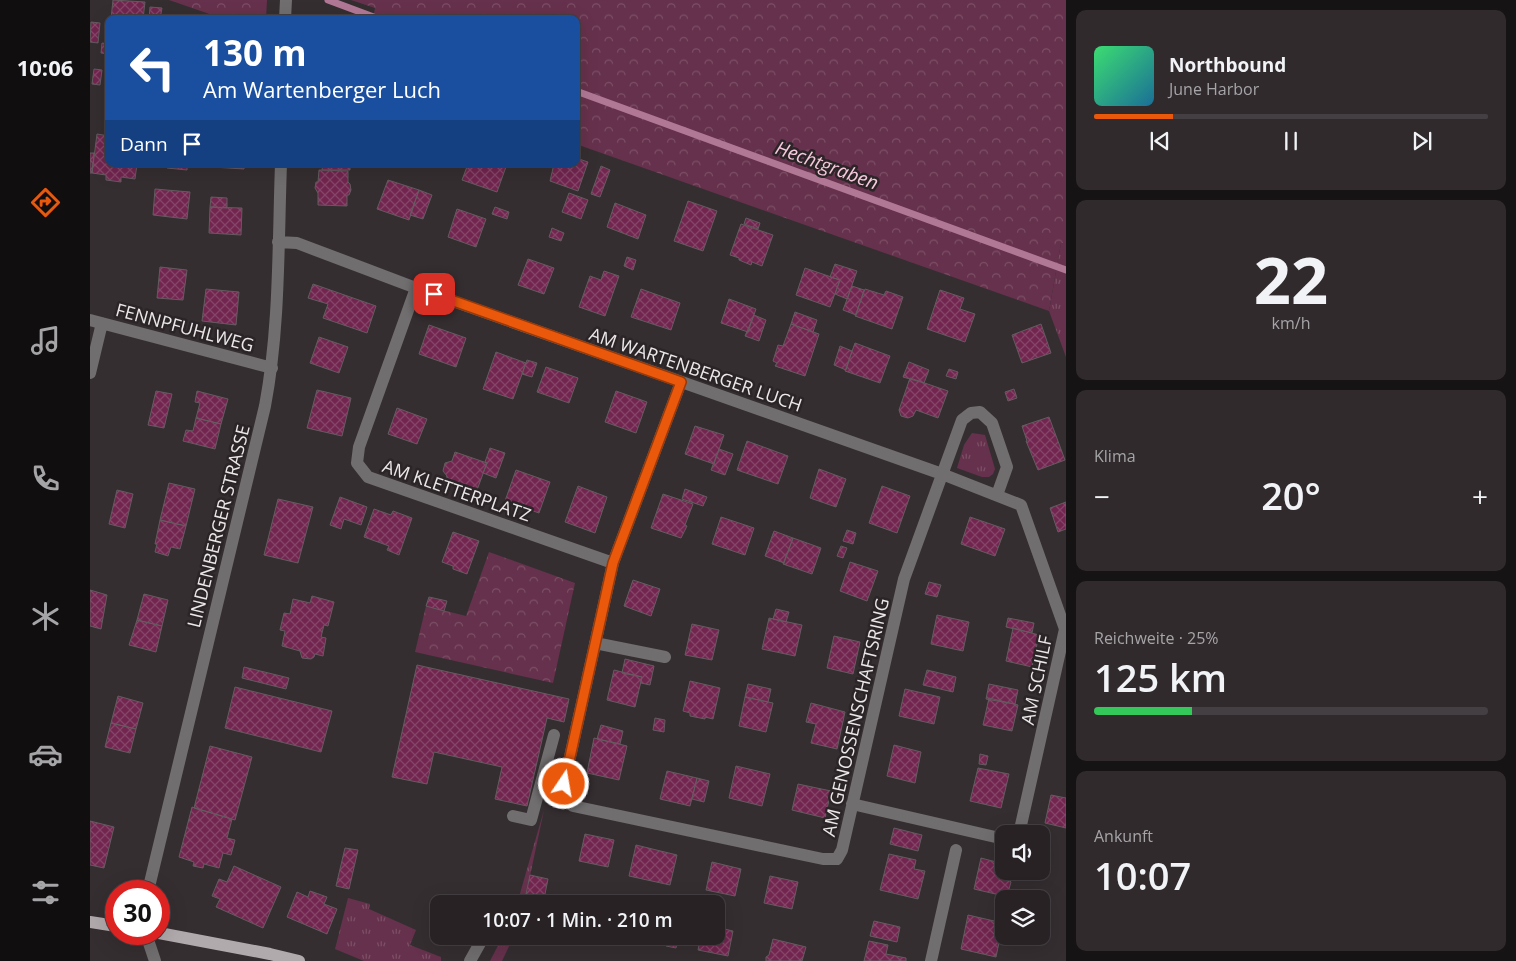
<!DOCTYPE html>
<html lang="de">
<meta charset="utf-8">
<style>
:root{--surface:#282225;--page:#302a2d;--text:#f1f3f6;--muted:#a5a4a7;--line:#443f42;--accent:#ea580c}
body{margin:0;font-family:"Open Sans",sans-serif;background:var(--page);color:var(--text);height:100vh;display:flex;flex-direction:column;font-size:19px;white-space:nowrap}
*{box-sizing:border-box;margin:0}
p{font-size:16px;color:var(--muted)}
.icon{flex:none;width:28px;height:28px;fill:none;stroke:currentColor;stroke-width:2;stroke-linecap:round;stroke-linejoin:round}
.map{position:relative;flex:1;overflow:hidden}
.details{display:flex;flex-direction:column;gap:10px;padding:10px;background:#161314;width:450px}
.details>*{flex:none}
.guide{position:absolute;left:15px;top:15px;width:475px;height:152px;border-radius:10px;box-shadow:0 5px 20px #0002,0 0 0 1px var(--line);background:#1a4fa0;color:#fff;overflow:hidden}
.buttons{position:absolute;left:905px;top:825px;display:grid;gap:10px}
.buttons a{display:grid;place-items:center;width:55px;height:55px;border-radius:10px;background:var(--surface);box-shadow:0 5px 20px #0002,0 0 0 1px var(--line);font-size:25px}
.speed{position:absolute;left:15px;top:880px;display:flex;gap:10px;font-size:25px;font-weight:700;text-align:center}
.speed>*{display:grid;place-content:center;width:65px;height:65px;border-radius:50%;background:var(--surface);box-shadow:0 5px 20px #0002,0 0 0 1px var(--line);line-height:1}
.speed .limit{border:8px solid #d22;background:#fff;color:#111}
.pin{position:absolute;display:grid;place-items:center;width:42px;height:42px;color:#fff;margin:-21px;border-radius:10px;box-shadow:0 2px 8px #0006}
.me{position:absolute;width:55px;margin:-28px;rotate:12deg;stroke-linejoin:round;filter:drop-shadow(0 0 4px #0008)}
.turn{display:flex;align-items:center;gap:18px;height:105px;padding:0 15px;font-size:22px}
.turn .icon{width:65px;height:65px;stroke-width:2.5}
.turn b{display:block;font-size:35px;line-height:42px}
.then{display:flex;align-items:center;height:48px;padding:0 15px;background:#0003;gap:10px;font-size:19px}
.big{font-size:38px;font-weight:600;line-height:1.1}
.details .tile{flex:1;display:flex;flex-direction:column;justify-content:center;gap:8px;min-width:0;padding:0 18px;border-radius:10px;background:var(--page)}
.details .dial{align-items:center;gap:0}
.dial b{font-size:65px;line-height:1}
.song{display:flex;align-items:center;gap:15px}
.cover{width:60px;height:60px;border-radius:8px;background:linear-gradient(135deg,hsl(140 70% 55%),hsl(200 70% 35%))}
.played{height:5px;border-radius:2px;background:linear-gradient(90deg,var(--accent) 20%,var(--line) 20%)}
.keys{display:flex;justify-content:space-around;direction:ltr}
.heat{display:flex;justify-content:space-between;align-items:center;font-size:28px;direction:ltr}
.charge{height:8px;border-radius:4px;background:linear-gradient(90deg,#34c759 25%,var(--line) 0)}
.trip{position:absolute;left:340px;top:895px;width:295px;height:50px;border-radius:10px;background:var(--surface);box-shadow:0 5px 20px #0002,0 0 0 1px var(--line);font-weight:600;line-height:50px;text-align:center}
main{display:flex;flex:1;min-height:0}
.dock{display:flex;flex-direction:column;width:90px;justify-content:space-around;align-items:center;background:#100e0f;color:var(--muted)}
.dock .icon{width:35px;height:35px}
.dock .on{color:var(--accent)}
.dock b{font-size:22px;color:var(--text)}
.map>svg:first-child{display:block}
.grass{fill:url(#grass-tufts)}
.forest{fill:url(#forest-crowns)}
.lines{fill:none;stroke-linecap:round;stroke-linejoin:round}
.stream{stroke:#b17895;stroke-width:7}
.building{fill:url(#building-cross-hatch);stroke:#635c5f}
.minor{stroke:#716e6f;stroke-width:12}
.major{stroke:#b1aaad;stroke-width:12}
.route-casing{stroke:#983908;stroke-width:12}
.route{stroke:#ea580c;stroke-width:9}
.labels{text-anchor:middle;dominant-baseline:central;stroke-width:5;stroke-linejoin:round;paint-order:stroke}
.street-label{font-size:18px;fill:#ece8ea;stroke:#2b2527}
.water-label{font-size:19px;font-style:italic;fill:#f7c9dd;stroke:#2b2527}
</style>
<main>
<nav class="dock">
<b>10:06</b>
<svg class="icon on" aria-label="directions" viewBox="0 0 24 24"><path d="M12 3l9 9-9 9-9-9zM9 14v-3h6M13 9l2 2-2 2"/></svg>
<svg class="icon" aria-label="music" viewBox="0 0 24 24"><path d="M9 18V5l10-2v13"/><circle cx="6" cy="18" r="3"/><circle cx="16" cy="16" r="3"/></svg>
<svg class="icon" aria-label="phone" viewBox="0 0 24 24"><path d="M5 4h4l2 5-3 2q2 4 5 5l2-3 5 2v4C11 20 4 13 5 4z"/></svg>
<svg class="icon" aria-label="climate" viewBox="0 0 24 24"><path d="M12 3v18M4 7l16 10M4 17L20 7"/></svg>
<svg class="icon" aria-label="car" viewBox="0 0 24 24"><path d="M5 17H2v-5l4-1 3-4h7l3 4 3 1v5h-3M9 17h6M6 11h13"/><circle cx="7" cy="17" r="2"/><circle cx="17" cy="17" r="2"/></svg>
<svg class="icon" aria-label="filters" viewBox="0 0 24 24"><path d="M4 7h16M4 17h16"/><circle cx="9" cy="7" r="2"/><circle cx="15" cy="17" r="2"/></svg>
</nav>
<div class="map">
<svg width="976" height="961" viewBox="0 0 976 961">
<defs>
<pattern id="grass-tufts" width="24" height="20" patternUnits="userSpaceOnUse" patternTransform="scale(1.25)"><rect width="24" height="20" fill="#66314c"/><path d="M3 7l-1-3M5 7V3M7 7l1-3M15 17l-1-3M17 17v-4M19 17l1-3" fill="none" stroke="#7c4f66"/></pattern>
<pattern id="forest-crowns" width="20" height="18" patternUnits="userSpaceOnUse" patternTransform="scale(1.25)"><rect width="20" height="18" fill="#66314c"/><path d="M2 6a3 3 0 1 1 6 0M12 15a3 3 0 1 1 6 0" fill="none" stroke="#7c4f66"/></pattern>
<pattern id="building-cross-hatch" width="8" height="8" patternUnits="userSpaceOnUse" patternTransform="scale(1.25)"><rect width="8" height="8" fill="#71254f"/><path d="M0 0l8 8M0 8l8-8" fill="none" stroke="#854568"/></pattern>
</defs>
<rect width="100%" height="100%" fill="#352e31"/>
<path class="grass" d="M971,243H976V357L959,311Z
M882,433L895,435L905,469L903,474L899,477H892L867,468L874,445Z
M454,810L434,904H427Z
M258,898L280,904L279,909L326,930L320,945L351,957V961H274L245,949Z
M413,936H424L412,961H400Z"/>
<path class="forest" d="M79,0H177L176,19H134Z
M261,0H976V243H971L959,311L486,144V19H283L285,8Z
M399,552L485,583L463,683L325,652L336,606L376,616Z"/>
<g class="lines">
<path class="stream" d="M238,0L289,19
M486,91L976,270"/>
</g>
<path class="building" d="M23,0L55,2L53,19H21Z
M60,7L72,8L70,19H59Z
M1,22L10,23L8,43L0,42Z
M12,43L19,44V54L11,53Z
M4,69L12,70L10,85L2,84Z
M7,134L19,136V164H47L45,179L31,177V182L16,180V175L2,173Z
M0,153H4L2,173H0Z
M486,158L498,162L488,191L460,181L464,164H486Z
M77,164H97V170L77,168Z
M123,164H154V169L123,167Z
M233,164H260V170H232Z
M378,164H417L407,192L372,180Z
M511,166L520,170L510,197L501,194Z
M229,170L258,171V182L260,184L261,190L259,195H257V206L228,205V193L225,188L226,182H228Z
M298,180L329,190L319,220L287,209Z
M65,189L100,192L97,219L63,215Z
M329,190L342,195L333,219L320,215Z
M479,193L498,200L491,219L472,212Z
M121,197L137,198V208L120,207Z
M598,201L627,211L613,251L584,241Z
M525,203L556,215L548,239L517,227Z
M120,207L152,208L151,235L119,233Z
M405,207L419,212L417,219L402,214Z
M367,209L396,219L386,247L358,237Z
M656,218L670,223L668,229L654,224Z
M651,224L683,235L672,266L662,262L661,265L649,260V258L640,255Z
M462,228L474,233L471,241L459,237Z
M537,257L546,260L543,270L534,266Z
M438,259L464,268L454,294L428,285Z
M745,264L767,271L757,299L745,294L750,280L740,277Z
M70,267L97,270L93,300L67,298Z
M715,268L750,280L740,307L706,295Z
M514,271L529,276L515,316L489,307L500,276L511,280Z
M223,284L286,306L277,333L233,318L238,304L218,298Z
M762,286L774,290L766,315L753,310Z
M116,289L149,292L146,325L112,321Z
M551,289L590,303L581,330L541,317Z
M775,289L794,295L796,291L813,297L802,329L765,316Z
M850,290L874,298L870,309L885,314L875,342L837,329Z
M639,299L666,309L658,332L631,323Z
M705,312L727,320L723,332L701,324Z
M664,315L676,320L669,341L655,336Z
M701,324L729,334L715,376L685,366L687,363L683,361L688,345L693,346Z
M951,324L961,353L932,363L922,335Z
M339,325L376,338L366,367L329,354Z
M229,337L258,347L249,373L220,363Z
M765,343L800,356L790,383L755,371Z
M750,346L762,351L756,370L744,365Z
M406,352L436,363L423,399L393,389Z
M437,360L447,363L442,377L432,374Z
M819,362L839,370L834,383L813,377Z
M456,367L488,378L479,403L447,392Z
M859,369L868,372L866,379L856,376Z
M820,378L858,391L848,418L826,410L823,416L818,418L811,416L809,410Z
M924,389L927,398L918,401L915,392Z
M227,390L261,398L252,436L217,428Z
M66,391L82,394L74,428L58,425Z
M107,391L138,399L131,424L106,418L110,403L105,402Z
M526,391L557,402L546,433L515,422Z
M307,408L337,419L327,444L298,434Z
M959,417L975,460L948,470L936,441H937L932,426Z
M106,418L131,424L125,449L93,441L96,430L103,431Z
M605,426L634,435L624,464L595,454Z
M657,441L698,456L688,484L647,470Z
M400,448L415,453L406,478L393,473L397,463L395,462Z
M629,449L643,454L635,475L621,470Z
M365,452L397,463L387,490L356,479L357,476L353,471L355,463L362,461Z
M729,469L756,479L746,507L720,498Z
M426,470L460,482L449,513L415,501Z
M79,483L105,489L96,526L70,520Z
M488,486L517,497L505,533L475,522Z
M792,486L820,496L807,533L779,523Z
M595,489L617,497L613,506L592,499Z
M27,490L43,494L35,528L19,524Z
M573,494L603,504L595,525L597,526L591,538L561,528Z
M250,497L277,507L271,525L254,519L251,529L240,525Z
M188,499L223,507L208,563L174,555Z
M976,502V529L968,532L960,508Z
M284,509L301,515L303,511L322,518L309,555L297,550L299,546L274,537Z
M631,517L664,528L655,555L622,544Z
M880,517L915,529L905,556L871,544Z
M70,520L96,526L90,549L81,547L78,556L65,552L67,544H65Z
M757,530L766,533L763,544L753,541Z
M684,531L703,538L694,563L675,556Z
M363,532L389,541L377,574L363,569V566L352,562Z
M703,538L731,548L722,574L693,564Z
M751,546L757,548L753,558L747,556Z
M760,562L788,571L777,601L750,591Z
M543,580L570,589L561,616L534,606Z
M839,582L851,585L847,597L835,594Z
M0,590L17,595L11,629L0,626Z
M54,594L78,600L72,626L47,620Z
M222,596L244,602L238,626L234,625L231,637L236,638L233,656L225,654L224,657L221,659L212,658L210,651L192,646L195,631L190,630L194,613L200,614L203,599L220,603Z
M339,597L357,601L354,611L336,606Z
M686,609L699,612L696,622L683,619Z
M847,615L879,622L873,651L841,644Z
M679,618L712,625L705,656L672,649Z
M918,618L944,623L942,633L916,627Z
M47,620L72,626L66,652L39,645Z
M602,624L629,630L622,660L595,655Z
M923,628L949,635L942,667L916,661Z
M744,636L770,642L763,674L737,668Z
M535,659L564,666L560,685L551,683L552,677L532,673Z
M327,665L479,699L474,722L457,718L437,806L405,799L412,767L344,752L337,784L302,777Z
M154,667L199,678L196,689L152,678Z
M524,670L552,677L545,707L517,700Z
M837,670L866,677L863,692L833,685Z
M600,681L630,688L623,719L615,717V719L600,716V713L593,711Z
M658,684L681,689L678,702L655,697Z
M899,684L928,690L925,704L896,699Z
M145,687L242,711L231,752L135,728Z
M815,689L850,697L844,724L809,716Z
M28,696L53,703L46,729L21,723Z
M655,697L683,703L676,732L649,726Z
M899,698L928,705L922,731L893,725Z
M721,703L755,712L747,749L721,743L726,724L716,722Z
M565,718L575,720L574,732L563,730Z
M21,723L46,729L40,753L15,747Z
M511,725L533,731L530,744L507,739Z
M504,738L537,746L529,780L497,773Z
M804,745L831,752L825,783L797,776Z
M120,746L162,757L145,820L104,808Z
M890,754L898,756L896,765L889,764Z
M646,766L680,774L672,806L639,798Z
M888,768L919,774L911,808L880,801Z
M577,771L607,778L600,806L570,799Z
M607,778L619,781L614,802L602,799Z
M708,784L741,791L735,818L702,810Z
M961,795L976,798V828L955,823Z
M102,807L142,819L137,838L145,840L141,855L133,853L129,868L114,864L113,868L103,866L104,862L89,857Z
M0,821L24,827L14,868L0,865Z
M804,828L832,835L828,851L800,844Z
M495,834L524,840L518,867L489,861Z
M546,845L587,855L580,885L539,876Z
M255,848L268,850L259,889L246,886Z
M799,854L826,860L824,869L835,871L828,899L790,890Z
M891,858L914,864V871H920L918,879L921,882L919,889L915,892L914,896L884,889Z
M622,862L651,869L645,896L616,890Z
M144,866L191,887L173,928L126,907L130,899L122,896L129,879L137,882Z
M440,875L458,879L453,904H434Z
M680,876L708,882L702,909L674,903Z
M220,891L237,897L234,904L247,909L237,934L197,917L207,892L218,897Z
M878,915L913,923L906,957L871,949Z
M784,921L810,927L807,942L780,936Z
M626,927L643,931L638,956L608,950L611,936H626Z
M579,936H589L586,948L576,946Z
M683,939L716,947L712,961H676V957L679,955Z
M779,941L798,945L796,954L816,958V961H774Z"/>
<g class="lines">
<path class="minor" d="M195,19L196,0
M188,242L207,243L326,288L852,474L931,505L975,629L929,834
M326,288L269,447L267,463L278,477L523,563
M0,320L182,368
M0,373L12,323
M591,382L523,563L474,784V798L483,806L733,859H747L752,850L814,579L872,420L881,413L890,412L902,423L917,467L907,495
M505,643L575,657
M762,804L914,839
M423,816L441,820L464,735
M58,891L175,406C190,327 188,244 191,164
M56,934L65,961
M380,961L394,936
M841,961L866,850"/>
<path class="major" d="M0,922L26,926
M69,933L180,954L209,961"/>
</g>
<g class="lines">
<g class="route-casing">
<path id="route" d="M344,294L591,382L523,563L474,784"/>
</g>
<use href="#route" class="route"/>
</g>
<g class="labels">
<g class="street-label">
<text transform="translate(95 327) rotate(15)">FENNPFUHLWEG</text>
<text transform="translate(606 369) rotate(19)">AM WARTENBERGER LUCH</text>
<text transform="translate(367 490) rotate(19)">AM KLETTERPLATZ</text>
<text transform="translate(128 526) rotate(-76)">LINDENBERGER STRASSE</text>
<text transform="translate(946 680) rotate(-78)">AM SCHILF</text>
<text transform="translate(765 717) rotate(-77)">AM GENOSSENSCHAFTSRING</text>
</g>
<g class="water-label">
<text transform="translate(737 165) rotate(20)">Hechtgraben</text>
</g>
</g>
</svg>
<div class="buttons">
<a><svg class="icon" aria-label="sound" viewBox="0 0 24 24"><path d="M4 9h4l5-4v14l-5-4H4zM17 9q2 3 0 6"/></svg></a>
<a><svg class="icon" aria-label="layers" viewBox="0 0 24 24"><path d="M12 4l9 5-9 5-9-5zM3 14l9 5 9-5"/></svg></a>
</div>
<div class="speed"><div class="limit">30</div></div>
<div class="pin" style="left:344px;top:294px;background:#d93025"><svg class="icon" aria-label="arrive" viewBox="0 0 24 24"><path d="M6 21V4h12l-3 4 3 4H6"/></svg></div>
<svg class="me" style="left:474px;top:784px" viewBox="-20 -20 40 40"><circle r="17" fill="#ea580c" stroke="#fff" stroke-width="3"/><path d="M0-11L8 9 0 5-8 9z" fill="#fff"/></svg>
<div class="trip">10:07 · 1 Min. · 210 m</div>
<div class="guide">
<div class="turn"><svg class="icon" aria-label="left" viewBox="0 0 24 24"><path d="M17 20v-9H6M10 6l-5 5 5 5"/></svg><div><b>130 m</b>Am Wartenberger Luch</div></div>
<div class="then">Dann<svg class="icon" aria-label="arrive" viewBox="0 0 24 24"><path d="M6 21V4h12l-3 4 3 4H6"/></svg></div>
</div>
</div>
<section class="details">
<div class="tile">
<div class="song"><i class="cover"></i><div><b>Northbound</b><p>June Harbor</p></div></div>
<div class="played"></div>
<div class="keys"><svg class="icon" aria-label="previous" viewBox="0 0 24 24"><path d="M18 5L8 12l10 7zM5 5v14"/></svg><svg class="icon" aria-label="pause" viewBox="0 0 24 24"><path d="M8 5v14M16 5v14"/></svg><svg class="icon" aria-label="next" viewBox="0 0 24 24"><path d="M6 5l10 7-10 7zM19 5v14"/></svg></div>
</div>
<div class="tile dial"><b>22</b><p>km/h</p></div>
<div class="tile"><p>Klima</p>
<div class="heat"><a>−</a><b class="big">20°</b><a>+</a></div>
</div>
<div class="tile"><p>Reichweite · 25%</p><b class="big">125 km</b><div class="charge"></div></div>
<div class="tile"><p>Ankunft</p><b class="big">10:07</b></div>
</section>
</main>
